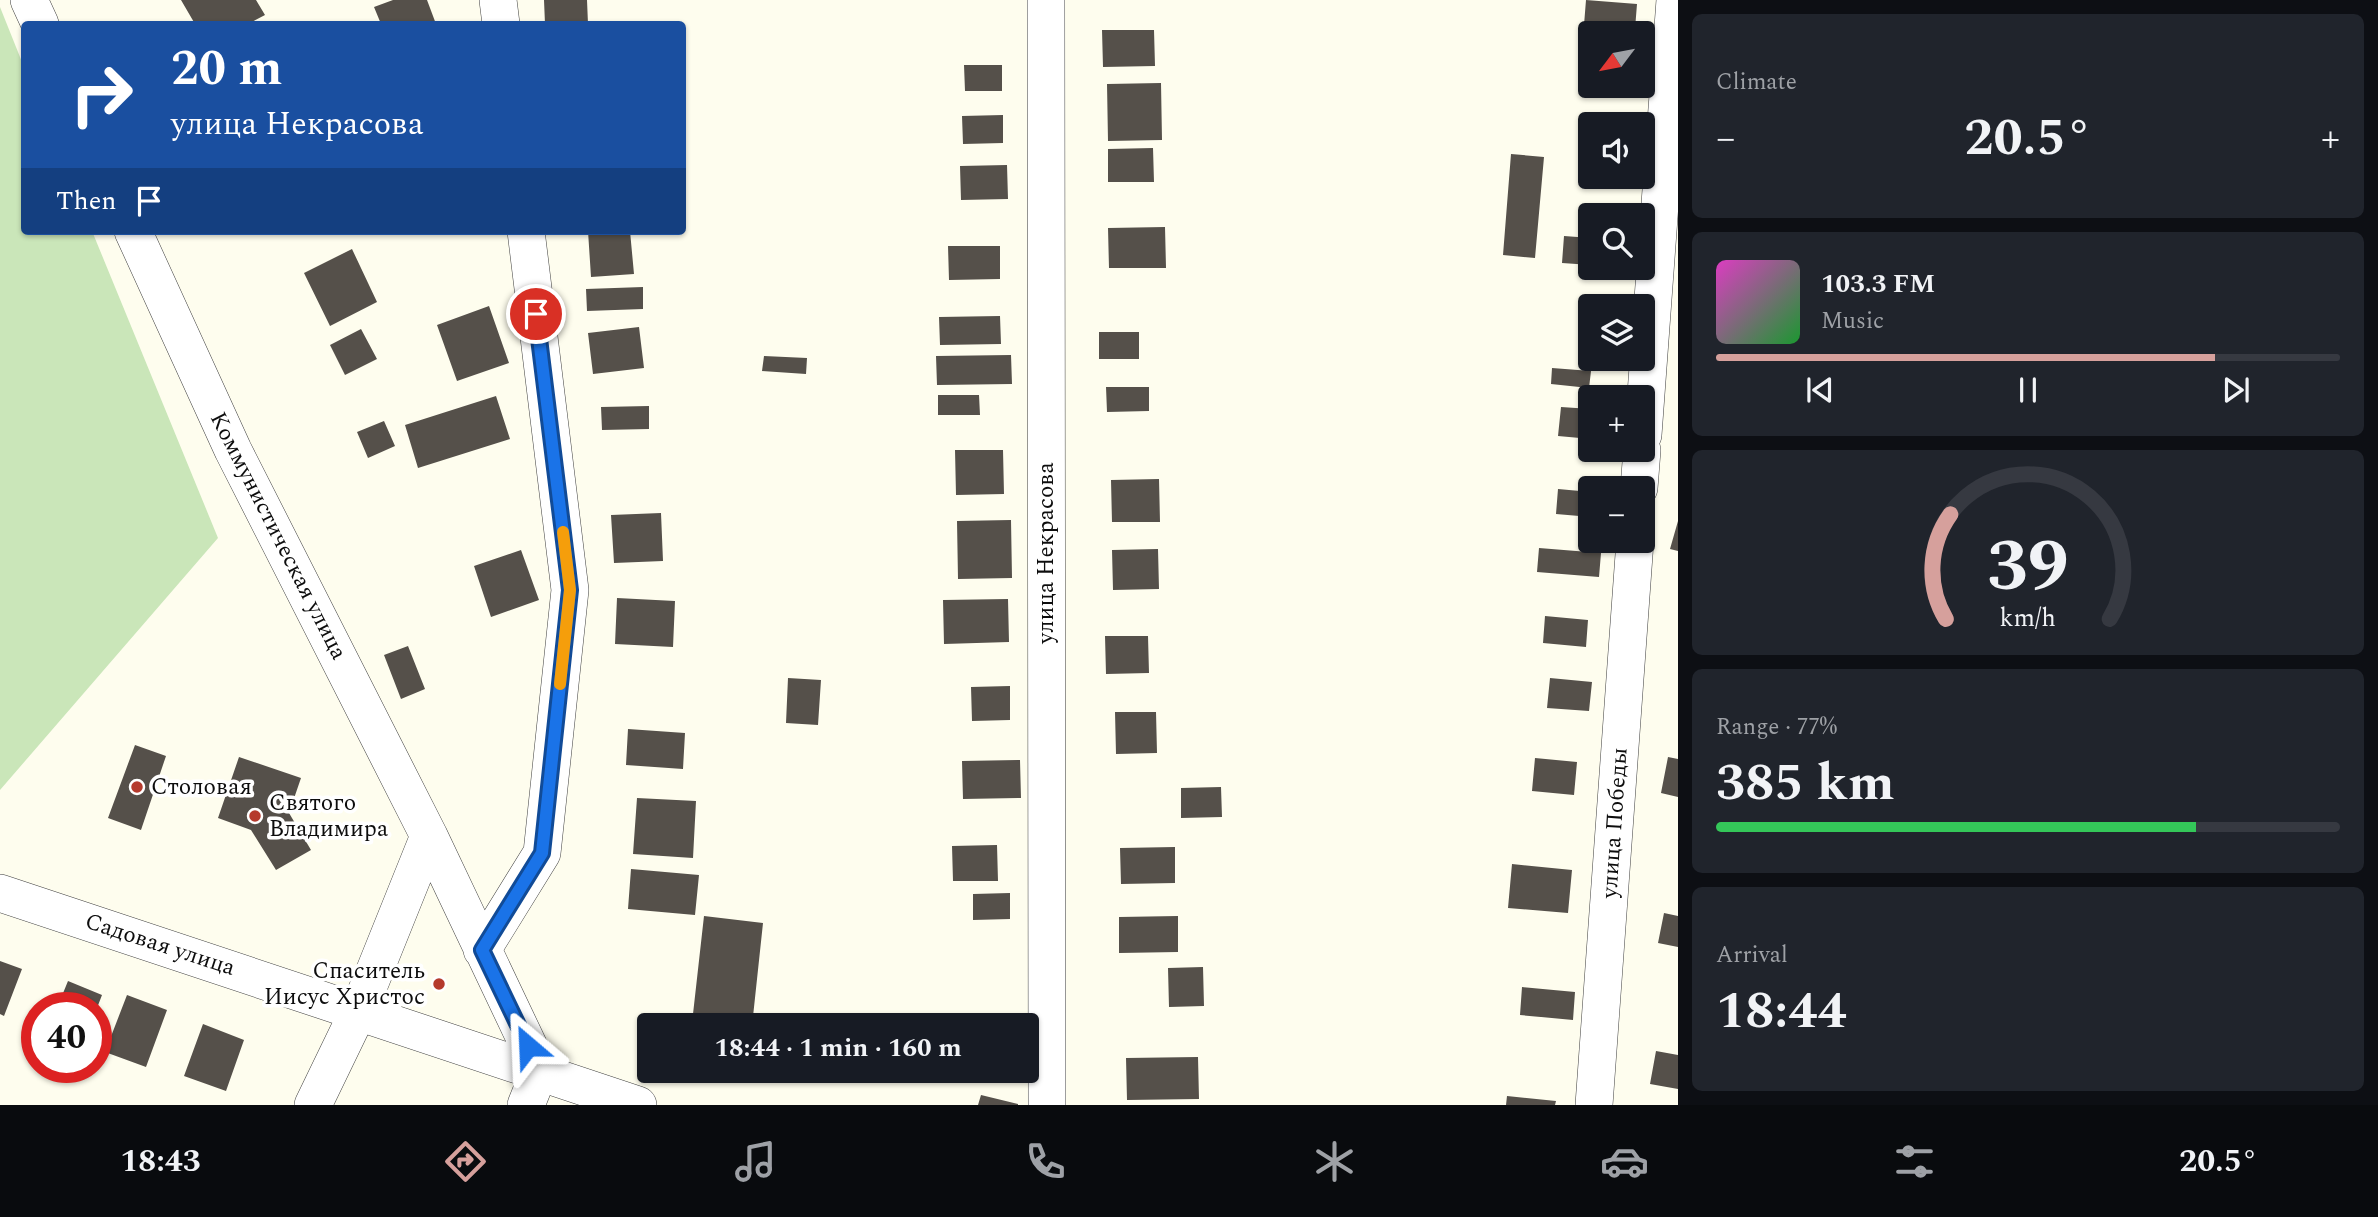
<!DOCTYPE html>
<meta charset="utf-8">
<style>
:root{--surface:#171b24;--page:#20242c;--text:#f1f3f6;--muted:#9ea1a6;--line:#363941;--accent:#d6a09c}
body{margin:0;font-family:Spectral,serif;background:var(--page);color:var(--text);height:100vh;display:flex;flex-direction:column;font-size:26px;white-space:nowrap}
*{box-sizing:border-box;margin:0}
p{font-size:23px;color:var(--muted)}
.icon{flex:none;width:38px;height:38px;fill:none;stroke:currentColor;stroke-width:2;stroke-linecap:round;stroke-linejoin:round}
.map{position:relative;flex:1;overflow:hidden}
.side{display:flex;flex-direction:column;gap:14px;padding:14px;background:#0d0f14;width:700px}
.side>*{flex:none}
.top-card{position:absolute;left:21px;top:21px;width:665px;height:214px;border-radius:7px;box-shadow:0 2px 5px #0004;background:#1a4fa0;color:#fff;overflow:hidden}
.needle{width:46px;rotate:238deg}
.buttons{position:absolute;left:1578px;top:21px;display:grid;gap:14px}
.buttons a{display:grid;place-items:center;width:77px;height:77px;border-radius:7px;background:var(--surface);box-shadow:0 2px 5px #0004;font-size:35px}
.speed{position:absolute;left:21px;top:992px;display:flex;gap:14px;font-size:35px;font-weight:700;text-align:center}
.speed>*{display:grid;place-content:center;width:91px;height:91px;border-radius:50%;background:var(--surface);box-shadow:0 2px 5px #0004;line-height:1}
.speed .limit{border:10px solid #d22;background:#fff;color:#111}
.pin{position:absolute;display:grid;place-items:center;width:60px;height:60px;color:#fff;margin:-30px;border:4px solid #fff;border-radius:50%;box-shadow:0 2px 7px #0007}
.me{position:absolute;width:77px;margin:-38px;rotate:334deg;stroke-linejoin:round;filter:drop-shadow(0 0 5px #0008)}
.turn{display:flex;align-items:center;gap:24px;height:147px;padding:0 35px;font-size:32px}
.turn .icon{width:91px;height:91px;stroke-width:2.5}
.turn b{display:block;font-size:49px;line-height:60px}
.then{display:flex;align-items:center;height:66px;padding:0 35px;background:#0003;gap:14px;font-size:26px}
.big{font-size:52px;font-weight:700;line-height:1.1}
.side .widget{flex:1;display:flex;flex-direction:column;justify-content:center;gap:10px;min-width:0;padding:0 24px;border-radius:10px;background:var(--page)}
.side .dial{align-items:center;gap:0}
.dial svg{height:182px;overflow:visible;fill:none;stroke:var(--line);stroke-width:7;stroke-linecap:round;text-anchor:middle}
.dial text{fill:var(--text);stroke:none}
.song{display:flex;align-items:center;gap:21px}
.cover{width:84px;height:84px;border-radius:10px;background:linear-gradient(135deg,hsl(310 70% 55%),hsl(130 70% 35%))}
.played{height:7px;border-radius:4px;background:linear-gradient(90deg,var(--accent) 80%,var(--line) 80%)}
.keys{display:flex;justify-content:space-around;direction:ltr}
.heat{display:flex;justify-content:space-between;align-items:center;font-size:38px;direction:ltr}
.charge{height:10px;border-radius:5px;background:linear-gradient(90deg,#34c759 77%,var(--line) 0)}
.trip{position:absolute;left:637px;top:1013px;width:402px;height:70px;border-radius:7px;background:var(--surface);box-shadow:0 2px 5px #0004;font-weight:700;line-height:70px;text-align:center}
.menu{display:flex;height:112px;justify-content:space-around;align-items:center;background:#090b0e;color:var(--muted)}
.menu .icon{width:49px;height:49px}
.menu .current{color:var(--accent)}
.menu b{font-size:32px;color:var(--text)}
main{display:flex;flex:1;min-height:0}
.map>svg:first-child{display:block}
.green{fill:#cae6b9}
.building{fill:#55504a}
.lines{fill:none;stroke-linecap:round;stroke-linejoin:round}
.minor-casing{stroke:#404040;stroke-width:38}
.minor{stroke:#fff;stroke-width:37}
.route-casing{stroke:#114b97;stroke-width:18}
.route{stroke:#1a73e8;stroke-width:12}
.slow{stroke:#f59e0b;stroke-width:12}
.poi-dot{fill:#b53a2d;stroke:#fff;stroke-width:2.5}
.labels{text-anchor:middle;dominant-baseline:central;stroke-width:7;stroke-linejoin:round;paint-order:stroke}
.street-label{font-size:23px;fill:#0d0d0d;stroke:#fff}
.poi-label{font-size:23px;fill:#0d0d0d;stroke:#fff;text-anchor:start}
</style>
<main>
<div class="map">
<svg width="1678" height="1105" viewBox="0 0 1678 1105">
<rect width="100%" height="100%" fill="#fefdee"/>
<path class="green" d="M0,7L24,67V231H92L218,538L0,790Z"/>
<path class="building" d="M181,0H256L265,15L248,24H195Z
M393,0H427L436,24H381L374,7Z
M544,0H587L588,24H545Z
M1586,0L1637,4L1635,29L1584,25Z
M1102,30H1154L1155,66L1103,67Z
M964,65H1002V91H965Z
M1161,83L1162,140L1108,141L1107,84Z
M1003,115V143L963,144L962,116Z
M1586,122H1591V151L1583,150Z
M1153,148L1154,182H1108V149Z
M1511,154L1544,157L1535,258L1503,255Z
M1007,165L1008,199L961,200L960,166Z
M1165,227L1166,268H1109L1108,228Z
M588,231H630L634,274L591,277Z
M1564,236L1591,238V265L1562,263Z
M948,246H1000V279L949,280Z
M352,249L377,302L330,326L304,273Z
M643,287V309L587,311L586,289Z
M1582,296L1615,298L1614,306H1591V321L1580,320Z
M489,306L509,363L457,381L437,325Z
M1000,316L1001,344L940,345L939,317Z
M639,327L644,368L593,374L588,333Z
M361,329L377,359L345,375L330,345Z
M1099,332H1139V359H1099Z
M1011,355L1012,384L937,385L936,356Z
M764,356L807,358L806,374L762,371Z
M1552,368L1591,371L1589,388L1551,384Z
M1106,387H1149V411L1107,412Z
M938,395H979L980,415H938Z
M496,396L510,439L418,468L405,425Z
M649,406V429L602,430L601,407Z
M1561,407L1591,409V439L1558,436Z
M384,421L395,446L368,458L357,432Z
M955,450H1003L1004,494L956,495Z
M1159,479L1160,522H1112L1111,480Z
M1558,489L1591,492V517L1556,514Z
M661,513L663,561L614,563L611,515Z
M1011,520L1012,578L958,579L957,521Z
M1678,521V551L1670,549Z
M1539,548L1601,553L1599,577L1537,572Z
M1158,549L1159,589L1113,590L1112,550Z
M521,550L539,600L491,617L474,566Z
M617,598L675,601L673,647L615,644Z
M1008,599L1009,642L944,644L943,600Z
M1545,616L1588,620L1586,647L1543,643Z
M1105,636H1148L1149,673L1106,674Z
M408,646L425,689L401,699L384,655Z
M788,678L821,680L818,725L786,723Z
M1550,678L1592,682L1589,711L1547,708Z
M1010,686V720L972,721L971,687Z
M1115,712H1156L1157,753L1116,754Z
M628,729L685,733L683,769L626,765Z
M135,745L166,756L141,830L108,818Z
M239,757L301,778L289,813L311,850L276,870L251,830L218,818Z
M1668,757L1678,759V797L1661,793Z
M1535,758L1577,762L1574,795L1532,791Z
M1020,760L1021,798L963,799L962,761Z
M1221,787L1222,817L1181,818V788Z
M637,798L696,801L693,858L633,854Z
M997,845L998,881H953L952,846Z
M1175,847V883L1121,884L1120,848Z
M1512,864L1572,870L1568,913L1508,908Z
M631,869L699,875L695,915L628,909Z
M1010,893V919L973,920V894Z
M1664,913L1678,916V947L1658,943Z
M704,916L763,923L752,1026L692,1023Z
M1178,916V952L1119,953V917Z
M0,961L22,969L4,1016L0,1014Z
M1203,967L1204,1006L1169,1007L1168,968Z
M68,981L102,995L97,1008H57Z
M1522,987L1575,992L1573,1020L1520,1015Z
M127,995L167,1010L146,1067L105,1052Z
M203,1024L244,1040L226,1091L184,1076Z
M1656,1051L1678,1055V1089L1650,1084Z
M1198,1057L1199,1099L1127,1100L1126,1058Z
M981,1095L1018,1104V1105H978Z
M1507,1096L1556,1101L1555,1105H1506Z"/>
<g class="lines">
<g class="minor-casing">
<path id="minor" d="M29,0L40,24
M498,0L501,24
M1046,0L1047,1105
M133,231L233,450L429,836L540,1070
M1643,435L1675,0
M1639,488L1642,450
M0,893L638,1105
M482,950L542,853L570,590L526,231
M313,1105L359,1010L429,836
M526,1105L540,1070
M1594,1105L1635,541"/>
</g>
<use href="#minor" class="minor"/>
</g>
<g class="lines">
<g class="route-casing">
<path id="route" d="M528,1046L482,950L542,853L570,590L536,314"/>
</g>
<use href="#route" class="route"/>
<path class="slow" d="M560,684L570,590L563,532"/>
</g>
<g class="poi-dot">
<circle cx="137" cy="787" r="7"/>
<circle cx="255" cy="816" r="7"/>
<circle cx="439" cy="984" r="7"/>
</g>
<g class="labels">
<g class="street-label">
<text transform="translate(278 536) rotate(63)">Коммунистическая улица</text>
<text transform="translate(1046 553) rotate(-90)">улица Некрасова</text>
<text transform="translate(1615 823) rotate(-86)">улица Победы</text>
<text transform="translate(160 945) rotate(18)">Садовая улица</text>
</g>
<g class="poi-label">
<text x="151" y="787">Столовая</text>
<text x="269" y="803">Святого<tspan x="269" dy="26">Владимира</tspan></text>
<text x="425" y="971" text-anchor="end">Спаситель<tspan x="425" dy="26">Иисус Христос</tspan></text>
</g>
</g>
</svg>
<div class="buttons">
<a><svg class="needle" viewBox="-14 -14 28 28"><path d="M0-13l5 13h-10z" fill="#e53935"/><path d="M0 13l5-13h-10z" fill="#9ea1a6"/></svg></a>
<a><svg class="icon" aria-label="sound" viewBox="0 0 24 24"><path d="M4 9h4l5-4v14l-5-4H4zM17 9q2 3 0 6"/></svg></a>
<a><svg class="icon" aria-label="search" viewBox="0 0 24 24"><circle cx="10" cy="10" r="6"/><path d="M15 15l6 6"/></svg></a>
<a><svg class="icon" aria-label="layers" viewBox="0 0 24 24"><path d="M12 4l9 5-9 5-9-5zM3 14l9 5 9-5"/></svg></a>
<a>+</a>
<a>−</a>
</div>
<div class="speed"><div class="limit">40</div></div>
<div class="pin" style="left:536px;top:314px;background:#d93025"><svg class="icon" aria-label="arrive" viewBox="0 0 24 24"><path d="M6 21V4h12l-3 4 3 4H6"/></svg></div>
<svg class="me" style="left:528px;top:1046px" viewBox="-20 -20 40 40"><path d="M0-17L14 15 0 8-14 15z" fill="#1a73e8" stroke="#fff" stroke-width="4"/></svg>
<div class="trip">18:44 · 1 min · 160 m</div>
<div class="top-card">
<div class="turn"><svg class="icon" aria-label="right" viewBox="0 0 24 24"><path d="M7 20v-9h11M14 6l5 5-5 5"/></svg><div><b>20 m</b>улица Некрасова</div></div>
<div class="then">Then<svg class="icon" aria-label="arrive" viewBox="0 0 24 24"><path d="M6 21V4h12l-3 4 3 4H6"/></svg></div>
</div>
</div>
<section class="side">
<div class="widget"><p>Climate</p>
<div class="heat"><a>−</a><b class="big">20.5°</b><a>+</a></div>
</div>
<div class="widget">
<div class="song"><i class="cover"></i><div><b>103.3 FM</b><p>Music</p></div></div>
<div class="played"></div>
<div class="keys"><svg class="icon" aria-label="previous" viewBox="0 0 24 24"><path d="M18 5L8 12l10 7zM5 5v14"/></svg><svg class="icon" aria-label="pause" viewBox="0 0 24 24"><path d="M8 5v14M16 5v14"/></svg><svg class="icon" aria-label="next" viewBox="0 0 24 24"><path d="M6 5l10 7-10 7zM19 5v14"/></svg></div>
</div>
<div class="widget dial"><svg viewBox="0 0 100 80">
<path d="M14 69A42 42 0 1 1 86 69"/>
<path d="M14 69A42 42 0 0 1 16 23" stroke="#d6a09c"/>
<text x="50" y="56" font-size="32" font-weight="700">39</text>
<text x="50" y="72" font-size="11">km/h</text>
</svg></div>
<div class="widget"><p>Range · 77%</p><b class="big">385 km</b><div class="charge"></div></div>
<div class="widget"><p>Arrival</p><b class="big">18:44</b></div>
</section>
</main>
<nav class="menu">
<b>18:43</b>
<svg class="icon current" aria-label="directions" viewBox="0 0 24 24"><path d="M12 3l9 9-9 9-9-9zM9 14v-3h6M13 9l2 2-2 2"/></svg>
<svg class="icon" aria-label="music" viewBox="0 0 24 24"><path d="M9 18V5l10-2v13"/><circle cx="6" cy="18" r="3"/><circle cx="16" cy="16" r="3"/></svg>
<svg class="icon" aria-label="phone" viewBox="0 0 24 24"><path d="M5 4h4l2 5-3 2q2 4 5 5l2-3 5 2v4C11 20 4 13 5 4z"/></svg>
<svg class="icon" aria-label="climate" viewBox="0 0 24 24"><path d="M12 3v18M4 7l16 10M4 17L20 7"/></svg>
<svg class="icon" aria-label="car" viewBox="0 0 24 24"><path d="M5 17H2v-5l4-1 3-4h7l3 4 3 1v5h-3M9 17h6M6 11h13"/><circle cx="7" cy="17" r="2"/><circle cx="17" cy="17" r="2"/></svg>
<svg class="icon" aria-label="filters" viewBox="0 0 24 24"><path d="M4 7h16M4 17h16"/><circle cx="9" cy="7" r="2"/><circle cx="15" cy="17" r="2"/></svg>
<b>20.5°</b>
</nav>
